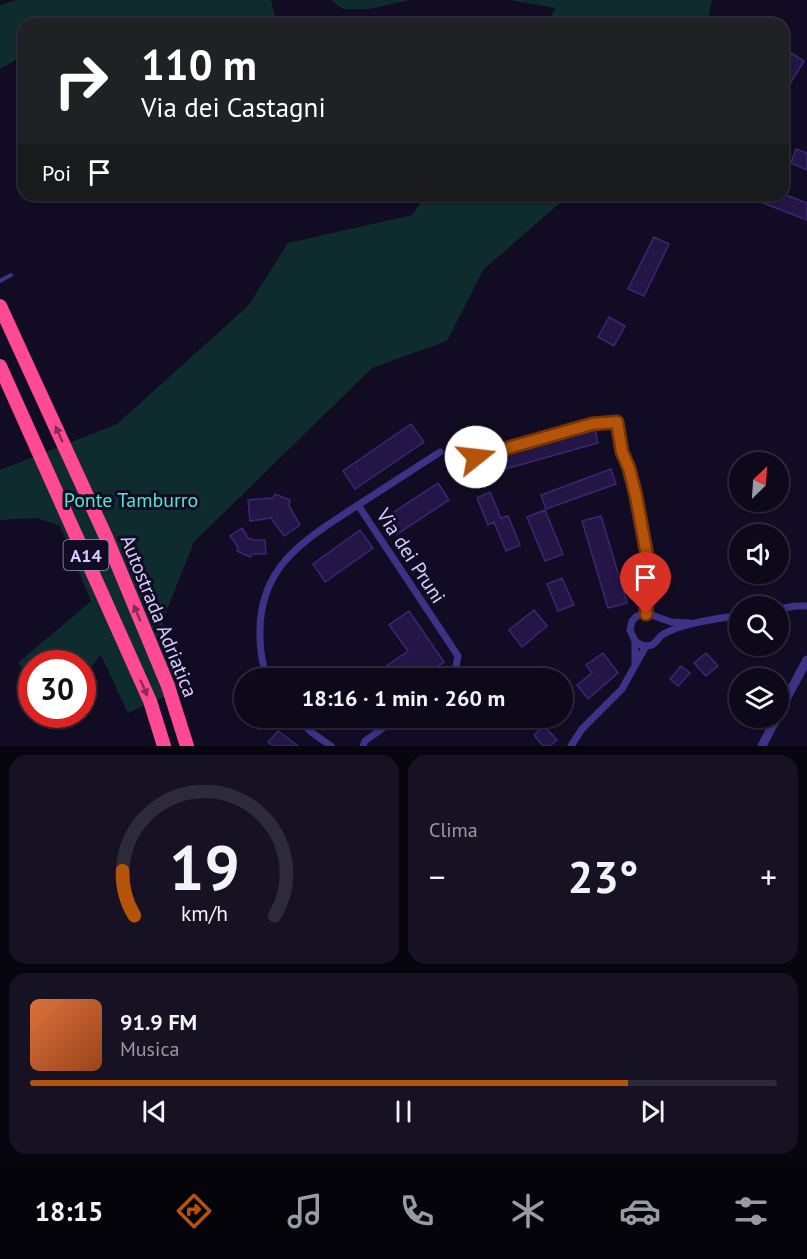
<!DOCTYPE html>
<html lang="it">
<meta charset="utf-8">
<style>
:root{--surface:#0d091a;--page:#161223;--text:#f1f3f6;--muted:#9a9aa2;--line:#2d2a39;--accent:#b45309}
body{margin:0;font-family:"PT Sans",sans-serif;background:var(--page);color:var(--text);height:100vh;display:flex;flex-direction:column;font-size:22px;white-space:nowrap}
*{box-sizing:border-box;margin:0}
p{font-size:20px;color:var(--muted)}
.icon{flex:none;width:33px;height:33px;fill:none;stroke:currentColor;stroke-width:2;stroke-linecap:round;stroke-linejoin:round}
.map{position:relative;height:746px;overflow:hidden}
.panel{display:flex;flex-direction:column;gap:9px;padding:9px;background:#07050e;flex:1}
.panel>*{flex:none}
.hud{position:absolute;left:18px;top:18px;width:771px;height:183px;border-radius:18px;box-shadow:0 2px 4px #0004,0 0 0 2px var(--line);background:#202124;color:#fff;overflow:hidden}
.needle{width:39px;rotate:25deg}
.fabs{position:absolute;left:729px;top:452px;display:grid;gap:12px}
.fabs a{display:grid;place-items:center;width:60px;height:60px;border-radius:50%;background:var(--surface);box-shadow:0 2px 4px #0004,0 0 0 2px var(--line);font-size:30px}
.speed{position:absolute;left:18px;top:650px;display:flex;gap:12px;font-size:30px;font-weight:700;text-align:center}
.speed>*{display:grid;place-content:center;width:78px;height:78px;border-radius:50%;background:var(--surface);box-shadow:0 2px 4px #0004,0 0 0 2px var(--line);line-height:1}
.speed .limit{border:9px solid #d22;background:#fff;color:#111}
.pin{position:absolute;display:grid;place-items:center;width:51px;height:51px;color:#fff;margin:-62px -26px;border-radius:50% 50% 50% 0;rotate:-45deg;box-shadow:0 0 6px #0007}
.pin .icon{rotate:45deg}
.me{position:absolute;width:66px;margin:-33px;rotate:74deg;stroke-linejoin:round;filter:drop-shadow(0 0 4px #0008)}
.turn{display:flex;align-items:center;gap:21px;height:126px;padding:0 24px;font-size:27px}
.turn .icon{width:78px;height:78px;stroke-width:2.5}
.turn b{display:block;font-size:42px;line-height:51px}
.then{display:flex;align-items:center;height:57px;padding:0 24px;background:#0003;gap:12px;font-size:22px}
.big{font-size:45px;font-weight:800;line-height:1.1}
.panel .widget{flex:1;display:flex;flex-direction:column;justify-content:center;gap:9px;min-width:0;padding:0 21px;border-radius:18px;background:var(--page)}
.panel .dial{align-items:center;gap:0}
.dial svg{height:156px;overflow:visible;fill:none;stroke:var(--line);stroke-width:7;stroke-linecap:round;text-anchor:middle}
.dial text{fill:var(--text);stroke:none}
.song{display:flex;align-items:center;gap:18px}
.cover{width:72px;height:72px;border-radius:9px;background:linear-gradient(135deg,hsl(20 70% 55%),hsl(20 70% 35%))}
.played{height:6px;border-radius:3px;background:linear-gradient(90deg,var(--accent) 80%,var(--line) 80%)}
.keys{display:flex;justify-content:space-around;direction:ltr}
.heat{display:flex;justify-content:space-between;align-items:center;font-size:33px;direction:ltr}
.panel .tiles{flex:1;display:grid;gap:9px;grid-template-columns:1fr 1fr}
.widget:last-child{grid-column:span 2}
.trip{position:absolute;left:234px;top:668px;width:339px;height:60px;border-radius:30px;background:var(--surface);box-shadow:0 2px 4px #0004,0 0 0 2px var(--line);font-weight:800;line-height:60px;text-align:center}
.menu{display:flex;height:96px;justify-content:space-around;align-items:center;background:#05040a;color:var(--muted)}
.menu .icon{width:42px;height:42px}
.menu .selected{color:var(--accent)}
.menu b{font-size:27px;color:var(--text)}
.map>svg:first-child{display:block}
.green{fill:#0e2c2e}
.building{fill:#231646;stroke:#3b2674;stroke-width:1.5}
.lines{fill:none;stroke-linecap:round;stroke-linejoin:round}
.service{stroke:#3c3286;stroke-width:4}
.minor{stroke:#3c3286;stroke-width:7}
.tertiary{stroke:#3c3286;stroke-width:9}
.motorway{stroke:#ff4992;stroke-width:14}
.oneway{fill:#882a5a}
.route-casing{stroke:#753606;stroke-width:15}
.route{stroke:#b45309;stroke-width:10}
.labels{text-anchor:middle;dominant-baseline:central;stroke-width:6;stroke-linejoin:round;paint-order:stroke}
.shield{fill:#110c23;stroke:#9c94bd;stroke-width:1.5}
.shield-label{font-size:18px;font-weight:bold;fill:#d7ceff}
.park-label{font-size:20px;fill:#4fe9cf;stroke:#110c23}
.street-label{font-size:20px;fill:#d7ceff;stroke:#110c23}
</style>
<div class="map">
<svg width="807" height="746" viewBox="0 0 807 746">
<rect width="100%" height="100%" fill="#110c23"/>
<path class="green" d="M16,0H271L277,24H24V55L0,69V5Z
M331,0H410L369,9H343Z
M510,0H712L707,24H545L556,8Z
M426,195H569L483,270L447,341L372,368L194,542L162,622L184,688L128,713L101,655L83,676L82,663H32L31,678L18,663L91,601L60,526L37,518L0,520V470L117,424L248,306L288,243L412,215Z"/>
<path class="building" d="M791,53L804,61L783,95V66Z
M796,149L807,153V170L791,163Z
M786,195L807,203V220L745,196Z
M654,237L669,244L644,296L628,289Z
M609,317L625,326L614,346L598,337Z
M411,424L424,442L355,489L343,471Z
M595,429L598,443L487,474L483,461Z
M611,469L616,484L546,509L541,495Z
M438,483L449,500L396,535L385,518Z
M490,492L501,518L508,516L520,545L506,551L494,522L488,525L477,498Z
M275,494L290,500L289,506L300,525L284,536L271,518L250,521L248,500L273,498Z
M545,510L563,554L545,561L527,517Z
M601,516L627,603L608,608L582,521Z
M242,528L248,538L253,540H265L266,554H252L250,557L237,551L238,547L230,536Z
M360,530L373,548L325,582L313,564Z
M562,578L574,605L558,611L547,584Z
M534,610L547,626L522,647L509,630Z
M409,611L444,662L425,675L421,669L408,678H369L408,651L389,625Z
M603,653L618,673L588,699L577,685L592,673L586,665Z
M706,653L718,666L706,676L694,663Z
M681,666L690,673L678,686L670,679Z
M544,726L557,740L550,746H543L534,735Z
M278,731L298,746H274L268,742Z"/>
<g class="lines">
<path class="service" d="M0,281L11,275"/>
<path class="minor" d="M440,452L358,505L458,656L454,676L452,678
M476,457L592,424L617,422L622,452L629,468L636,496L648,561L646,614
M778,609L796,606H807
M635,641C640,645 646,647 652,645C657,642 658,638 662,635C680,623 718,619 740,615
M635,663V641L630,630L632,621L637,616L649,614L671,622L690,623
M268,678C261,664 260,648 260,633C259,564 308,538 358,505
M295,717L311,732L331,746
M363,746L365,741L398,717
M571,746L582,729L622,689L646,646"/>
<path class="tertiary" d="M778,714L807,660
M762,746L777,717"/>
<path class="motorway" d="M0,306L106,537L168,686L187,746
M0,366L150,701L164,746"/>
</g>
<defs><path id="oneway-solid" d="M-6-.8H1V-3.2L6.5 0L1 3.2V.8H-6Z" transform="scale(1.5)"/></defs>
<g class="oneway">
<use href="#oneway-solid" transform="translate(59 434) rotate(-114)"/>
<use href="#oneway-solid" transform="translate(137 613) rotate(-113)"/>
<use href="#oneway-solid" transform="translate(144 688) rotate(66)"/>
</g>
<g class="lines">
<g class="route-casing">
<path id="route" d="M476,457L592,424L617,422L622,452L629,468L636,496L648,561L646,614"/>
</g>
<use href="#route" class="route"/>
</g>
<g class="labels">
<rect class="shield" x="63.5" y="540" width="45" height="30" rx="4.5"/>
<g class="shield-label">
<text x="86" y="555">A14</text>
</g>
<g class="park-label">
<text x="131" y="500">Ponte Tamburro</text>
</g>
<g class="street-label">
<text transform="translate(411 556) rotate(57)">Via dei Pruni</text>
<text transform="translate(159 616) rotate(68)">Autostrada Adriatica</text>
</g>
</g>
</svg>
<div class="fabs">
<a><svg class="needle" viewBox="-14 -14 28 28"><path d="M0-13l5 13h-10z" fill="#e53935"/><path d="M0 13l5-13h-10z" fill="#9a9aa2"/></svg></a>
<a><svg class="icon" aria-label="sound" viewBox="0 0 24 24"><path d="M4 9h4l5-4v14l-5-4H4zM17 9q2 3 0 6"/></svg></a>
<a><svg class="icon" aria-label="search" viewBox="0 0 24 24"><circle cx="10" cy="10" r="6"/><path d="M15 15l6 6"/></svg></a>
<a><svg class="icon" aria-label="layers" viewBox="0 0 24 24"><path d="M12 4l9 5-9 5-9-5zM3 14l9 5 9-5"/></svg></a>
</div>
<div class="speed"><div class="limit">30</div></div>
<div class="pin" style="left:646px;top:614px;background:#d93025"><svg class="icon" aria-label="arrive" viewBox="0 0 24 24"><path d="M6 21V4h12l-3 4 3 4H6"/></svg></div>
<svg class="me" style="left:476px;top:457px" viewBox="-20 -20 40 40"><circle r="19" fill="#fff"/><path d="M0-13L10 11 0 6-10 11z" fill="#b45309"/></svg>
<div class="trip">18:16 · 1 min · 260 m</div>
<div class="hud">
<div class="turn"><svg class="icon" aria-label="right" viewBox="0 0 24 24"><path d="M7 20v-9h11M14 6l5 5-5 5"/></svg><div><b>110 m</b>Via dei Castagni</div></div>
<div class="then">Poi<svg class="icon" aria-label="arrive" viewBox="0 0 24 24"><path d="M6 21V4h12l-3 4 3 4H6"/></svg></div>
</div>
</div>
<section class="panel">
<div class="tiles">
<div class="widget dial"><svg viewBox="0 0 100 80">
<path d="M14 69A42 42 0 1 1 86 69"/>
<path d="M14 69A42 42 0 0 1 8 46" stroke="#b45309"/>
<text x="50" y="56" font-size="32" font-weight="700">19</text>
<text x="50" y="72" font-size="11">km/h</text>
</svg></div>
<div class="widget"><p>Clima</p>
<div class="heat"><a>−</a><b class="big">23°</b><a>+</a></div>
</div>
<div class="widget">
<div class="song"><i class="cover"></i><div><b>91.9 FM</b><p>Musica</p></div></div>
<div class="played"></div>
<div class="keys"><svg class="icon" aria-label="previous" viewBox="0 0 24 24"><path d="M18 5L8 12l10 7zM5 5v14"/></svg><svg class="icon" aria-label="pause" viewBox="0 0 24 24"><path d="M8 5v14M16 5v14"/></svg><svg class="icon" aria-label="next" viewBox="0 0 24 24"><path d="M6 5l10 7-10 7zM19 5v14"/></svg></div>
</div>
</div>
</section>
<nav class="menu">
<b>18:15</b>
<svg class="icon selected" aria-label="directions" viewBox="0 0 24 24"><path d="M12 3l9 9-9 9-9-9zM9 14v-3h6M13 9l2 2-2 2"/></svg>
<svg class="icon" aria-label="music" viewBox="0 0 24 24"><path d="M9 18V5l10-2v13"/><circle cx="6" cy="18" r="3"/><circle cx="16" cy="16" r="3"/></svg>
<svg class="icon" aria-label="phone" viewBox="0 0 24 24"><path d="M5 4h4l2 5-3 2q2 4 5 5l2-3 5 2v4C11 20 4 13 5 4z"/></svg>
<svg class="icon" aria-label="climate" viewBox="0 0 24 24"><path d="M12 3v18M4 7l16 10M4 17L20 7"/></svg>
<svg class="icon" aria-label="car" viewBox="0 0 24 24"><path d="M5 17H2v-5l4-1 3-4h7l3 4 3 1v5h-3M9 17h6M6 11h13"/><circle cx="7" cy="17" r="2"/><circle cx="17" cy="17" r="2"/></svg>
<svg class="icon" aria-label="filters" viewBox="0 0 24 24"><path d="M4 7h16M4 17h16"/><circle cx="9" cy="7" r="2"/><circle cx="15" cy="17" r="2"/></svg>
</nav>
